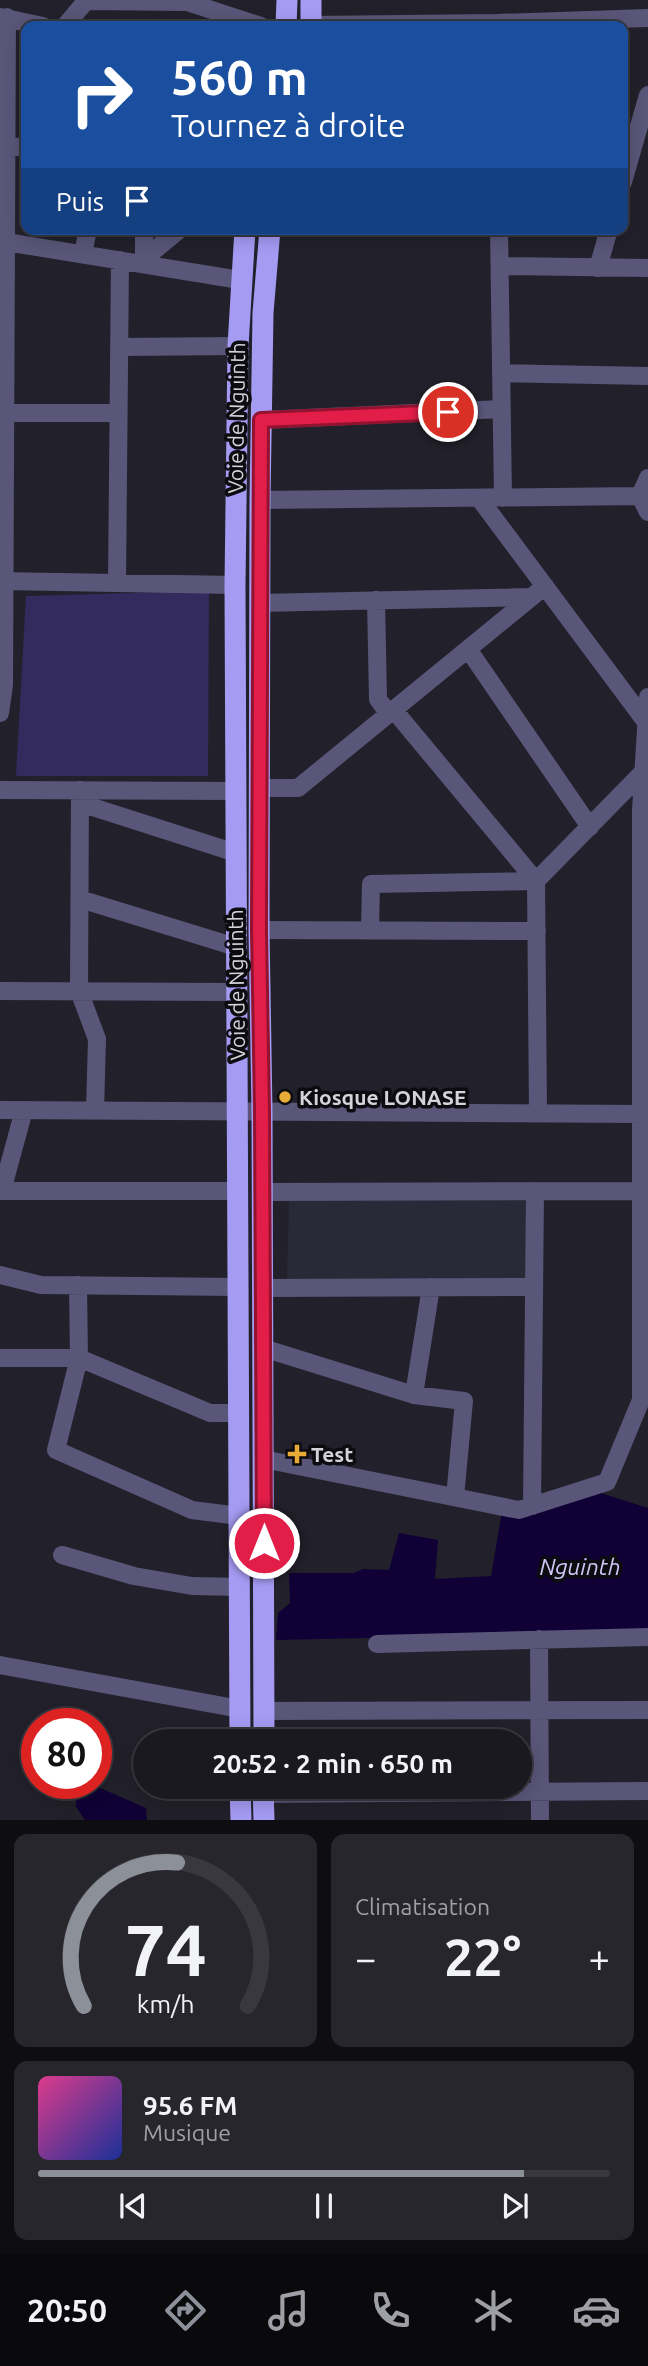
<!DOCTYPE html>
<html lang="fr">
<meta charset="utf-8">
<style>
:root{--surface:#1a1920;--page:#27262d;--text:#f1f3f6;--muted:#9fa0a5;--line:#38383e;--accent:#8c9099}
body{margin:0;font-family:Ubuntu,sans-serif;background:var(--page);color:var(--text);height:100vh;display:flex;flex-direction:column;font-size:26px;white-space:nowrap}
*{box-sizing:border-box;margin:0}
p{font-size:23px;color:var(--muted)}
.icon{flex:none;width:38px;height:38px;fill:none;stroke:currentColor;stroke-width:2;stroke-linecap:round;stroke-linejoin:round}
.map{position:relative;height:1820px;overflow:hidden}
.drawer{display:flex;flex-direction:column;gap:14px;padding:14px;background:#0e0e12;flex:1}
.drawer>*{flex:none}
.top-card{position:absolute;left:21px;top:21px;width:607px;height:214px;border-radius:14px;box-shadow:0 4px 18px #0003,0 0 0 2px var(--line);background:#1a4fa0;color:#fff;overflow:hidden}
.speed{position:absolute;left:21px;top:1708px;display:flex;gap:14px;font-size:35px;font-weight:700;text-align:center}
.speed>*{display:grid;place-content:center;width:91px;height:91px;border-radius:50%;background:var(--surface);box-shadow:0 4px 18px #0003,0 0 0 2px var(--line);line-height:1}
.speed .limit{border:10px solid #d22;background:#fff;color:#111}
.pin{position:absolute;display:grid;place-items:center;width:60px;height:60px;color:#fff;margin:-30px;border:4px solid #fff;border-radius:50%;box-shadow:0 2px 7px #0007}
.me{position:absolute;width:77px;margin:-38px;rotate:0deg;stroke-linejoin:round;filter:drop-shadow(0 0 5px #0008)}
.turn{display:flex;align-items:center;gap:24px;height:147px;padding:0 35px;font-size:32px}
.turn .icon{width:91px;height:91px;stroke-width:2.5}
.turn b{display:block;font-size:49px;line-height:60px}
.then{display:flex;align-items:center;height:66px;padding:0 35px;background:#0003;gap:14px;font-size:26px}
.big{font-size:52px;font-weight:700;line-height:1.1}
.drawer .card{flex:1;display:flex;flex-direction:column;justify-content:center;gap:10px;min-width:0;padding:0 24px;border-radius:14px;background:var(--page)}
.drawer .dial{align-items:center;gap:0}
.dial svg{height:182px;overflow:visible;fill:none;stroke:var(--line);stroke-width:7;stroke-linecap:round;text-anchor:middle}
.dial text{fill:var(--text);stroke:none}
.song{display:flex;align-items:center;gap:21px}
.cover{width:84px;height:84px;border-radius:10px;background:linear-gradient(135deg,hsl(330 70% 55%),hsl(230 70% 35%))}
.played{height:7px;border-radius:4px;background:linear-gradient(90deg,var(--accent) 85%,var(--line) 85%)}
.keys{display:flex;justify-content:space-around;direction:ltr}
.heat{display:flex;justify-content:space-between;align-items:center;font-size:38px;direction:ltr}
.drawer .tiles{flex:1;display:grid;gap:14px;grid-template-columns:1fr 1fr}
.card:last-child{grid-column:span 2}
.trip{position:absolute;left:133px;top:1729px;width:399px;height:70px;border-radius:35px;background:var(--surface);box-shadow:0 4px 18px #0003,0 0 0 2px var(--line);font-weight:700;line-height:70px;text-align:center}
.dock{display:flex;height:112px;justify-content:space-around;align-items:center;background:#0a0a0d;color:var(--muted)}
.dock .icon{width:49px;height:49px}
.dock .selected{color:var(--accent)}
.dock b{font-size:32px;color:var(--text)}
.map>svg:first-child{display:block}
.built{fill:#2a2938}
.park{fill:#332a5e}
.water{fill:#100035}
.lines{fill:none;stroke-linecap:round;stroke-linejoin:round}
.minor{stroke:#595679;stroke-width:18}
.highway{stroke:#a69bf3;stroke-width:21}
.route-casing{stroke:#92132f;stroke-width:18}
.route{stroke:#e11d48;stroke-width:12}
.poi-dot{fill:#e9ab37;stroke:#0c0b10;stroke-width:2.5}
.labels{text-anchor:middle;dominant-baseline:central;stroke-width:7;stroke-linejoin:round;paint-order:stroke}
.street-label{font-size:21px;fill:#d4d3da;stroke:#0c0b10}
.poi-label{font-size:21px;font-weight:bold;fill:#d4d3da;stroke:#0c0b10;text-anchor:start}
.water-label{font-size:23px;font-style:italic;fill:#cdc9f6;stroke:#0c0b10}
</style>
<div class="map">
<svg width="648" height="1820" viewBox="0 0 648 1820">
<rect width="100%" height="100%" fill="#22212b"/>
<path class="built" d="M530,1197L528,1279L287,1282L289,1200Z"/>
<path class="park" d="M209,591L208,776H16L26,596Z"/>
<path class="water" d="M601,1493L648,1508V1632L276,1640L278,1613L290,1603L289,1573H354L363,1569L389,1570L399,1533L438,1540L435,1579L491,1576L502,1511L584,1494Z
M96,1747L99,1748L98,1787L146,1808L147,1820H85L76,1807L77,1791L74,1783H96Z"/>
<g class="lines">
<path class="minor" d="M0,17L43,26
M311,25L497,23L648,18
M65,26L86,1L187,2L261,26
M6,148L26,146
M623,182L648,95
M499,229L503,498
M6,242L240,280
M83,254L88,229
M144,259L180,229
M144,264V229
M500,266L648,268
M598,268L609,229
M119,347L238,346
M501,373L648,376
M0,413H118
M261,420L502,409
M648,478L640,496L648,512
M479,498L646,722
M260,500L640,496
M0,581L235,585
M117,583L120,260
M376,600L378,699L388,713
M260,603L531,597
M468,649L590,827
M393,709L536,881L538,1113
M0,713L4,685L7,17
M260,788H298L545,586
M0,790L236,791
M80,790L79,991L97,1039L95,1111
M80,803L236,853
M80,899L236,947
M259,930L537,931
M370,930L371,884L536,881L643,772
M0,991L236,992
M0,1110L648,1114
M0,1191H237
M2,1191L24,1110
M262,1192L641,1191
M0,1275L41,1285L238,1287
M78,1285L79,1358L56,1450L192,1510L239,1516
M263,1288L534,1287
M263,1348L414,1395L464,1401L455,1497
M0,1358H79L210,1413H238
M414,1395L431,1287
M263,1459L519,1510L607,1482L641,1400V811L648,697
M532,1506L535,1191
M62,1555L134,1576L192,1586L239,1587
M539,1639L540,1820
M377,1644L648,1637
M0,1665L240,1709
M264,1711L648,1710
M263,1794L648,1791"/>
<path class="highway" d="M286,26L287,0
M311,26V0
M240,1741L235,585L238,346L245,229
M264,1741L262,1111L259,930L260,500L263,313L270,229
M240,1787L241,1820
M263,1787L264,1820"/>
</g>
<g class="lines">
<g class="route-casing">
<path id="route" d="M264,1543L262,1111L259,930L261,420L448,412"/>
</g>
<use href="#route" class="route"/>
</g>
<g class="poi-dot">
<circle cx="285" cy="1097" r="7"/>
<path d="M293.5 1443.5h7v7h7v7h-7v7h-7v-7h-7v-7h7z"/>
</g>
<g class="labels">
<g class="street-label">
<text transform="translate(236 418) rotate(-89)">Voie de Nguinth</text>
<text transform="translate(236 985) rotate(-91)">Voie de Nguinth</text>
</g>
<g class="poi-label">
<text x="299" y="1097">Kiosque LONASE</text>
<text x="311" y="1454">Test</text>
</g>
<g class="water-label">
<text x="580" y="1566">Nguinth</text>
</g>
</g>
</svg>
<div class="speed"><div class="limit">80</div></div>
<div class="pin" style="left:448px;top:412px;background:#d93025"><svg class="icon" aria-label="arrive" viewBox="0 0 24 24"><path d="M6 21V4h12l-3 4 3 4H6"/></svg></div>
<svg class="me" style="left:264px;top:1543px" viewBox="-20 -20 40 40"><circle r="17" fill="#e11d48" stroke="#fff" stroke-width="3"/><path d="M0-11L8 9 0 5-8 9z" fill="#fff"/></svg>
<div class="trip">20:52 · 2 min · 650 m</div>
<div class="top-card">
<div class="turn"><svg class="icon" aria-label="right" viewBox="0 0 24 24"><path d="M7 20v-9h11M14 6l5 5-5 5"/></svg><div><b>560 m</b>Tournez à droite</div></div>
<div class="then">Puis<svg class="icon" aria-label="arrive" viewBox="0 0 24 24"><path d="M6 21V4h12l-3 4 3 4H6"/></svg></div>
</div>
</div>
<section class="drawer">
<div class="tiles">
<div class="card dial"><svg viewBox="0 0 100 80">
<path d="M14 69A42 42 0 1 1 86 69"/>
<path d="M14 69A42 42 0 0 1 55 6" stroke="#8c9099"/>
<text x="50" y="56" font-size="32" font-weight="700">74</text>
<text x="50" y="72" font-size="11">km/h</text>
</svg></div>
<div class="card"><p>Climatisation</p>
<div class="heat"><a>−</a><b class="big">22°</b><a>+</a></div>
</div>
<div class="card">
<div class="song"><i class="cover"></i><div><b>95.6 FM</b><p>Musique</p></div></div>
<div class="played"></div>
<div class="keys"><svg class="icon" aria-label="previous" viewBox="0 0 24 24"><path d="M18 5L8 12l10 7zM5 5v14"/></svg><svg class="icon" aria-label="pause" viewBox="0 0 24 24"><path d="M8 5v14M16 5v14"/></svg><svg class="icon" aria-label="next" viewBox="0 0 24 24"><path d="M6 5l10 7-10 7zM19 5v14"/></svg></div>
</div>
</div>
</section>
<nav class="dock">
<b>20:50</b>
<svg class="icon selected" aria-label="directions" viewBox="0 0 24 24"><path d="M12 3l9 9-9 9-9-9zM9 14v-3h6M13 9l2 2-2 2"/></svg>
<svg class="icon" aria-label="music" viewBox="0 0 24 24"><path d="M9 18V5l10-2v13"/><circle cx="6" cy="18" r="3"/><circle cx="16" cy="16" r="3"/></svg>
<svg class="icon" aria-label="phone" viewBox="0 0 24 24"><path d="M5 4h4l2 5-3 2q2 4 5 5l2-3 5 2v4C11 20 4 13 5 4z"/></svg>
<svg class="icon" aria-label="climate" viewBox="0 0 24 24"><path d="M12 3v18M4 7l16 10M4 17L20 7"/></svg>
<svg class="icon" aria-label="car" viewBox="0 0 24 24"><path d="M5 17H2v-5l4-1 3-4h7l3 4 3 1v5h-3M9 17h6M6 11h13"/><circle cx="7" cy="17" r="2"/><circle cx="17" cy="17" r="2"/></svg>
</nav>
